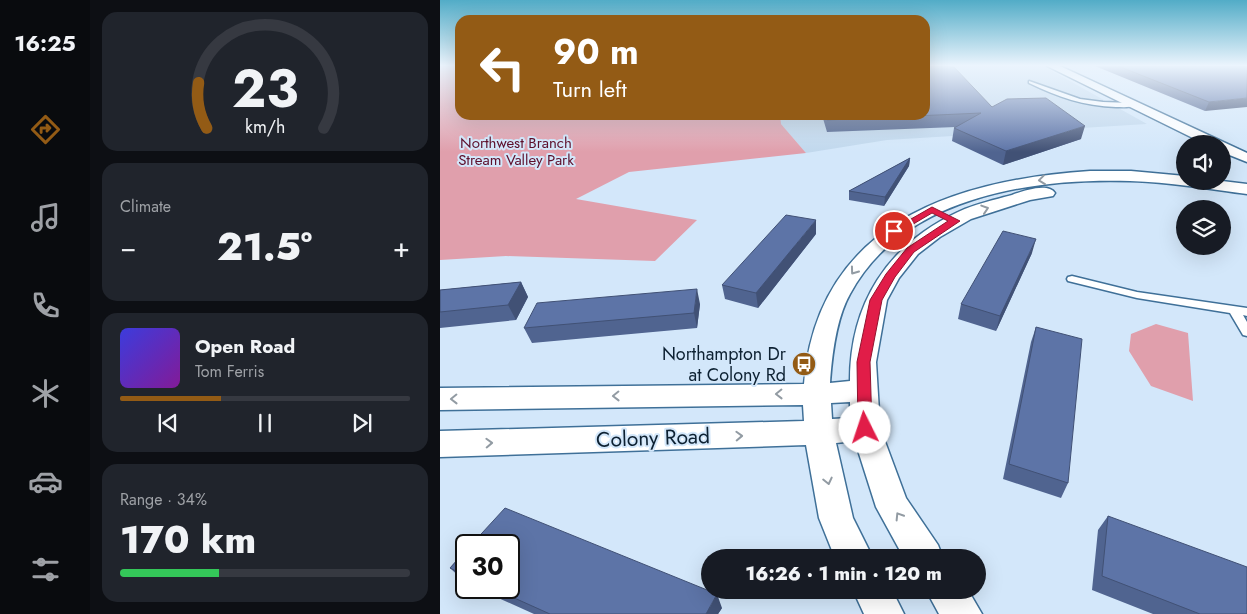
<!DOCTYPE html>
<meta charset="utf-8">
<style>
:root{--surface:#171b24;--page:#20242c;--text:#f1f3f6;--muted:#9ea1a6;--line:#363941;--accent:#935b15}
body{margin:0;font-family:Jost,sans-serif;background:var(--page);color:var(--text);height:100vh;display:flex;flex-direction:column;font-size:19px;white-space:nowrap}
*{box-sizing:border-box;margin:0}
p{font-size:16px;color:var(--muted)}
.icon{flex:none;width:28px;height:28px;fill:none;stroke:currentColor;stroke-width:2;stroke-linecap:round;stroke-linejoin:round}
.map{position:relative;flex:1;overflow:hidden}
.sheet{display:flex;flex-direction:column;gap:12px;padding:12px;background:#0d0f14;width:350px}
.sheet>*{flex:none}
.top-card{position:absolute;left:15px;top:15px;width:475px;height:105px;border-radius:15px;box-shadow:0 5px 20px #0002;background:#935b15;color:#fff;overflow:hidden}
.fabs{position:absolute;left:736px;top:135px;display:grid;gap:10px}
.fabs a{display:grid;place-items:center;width:55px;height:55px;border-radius:50%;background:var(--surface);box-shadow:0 5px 20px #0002;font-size:25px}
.speed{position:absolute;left:15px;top:534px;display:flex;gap:10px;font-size:25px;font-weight:700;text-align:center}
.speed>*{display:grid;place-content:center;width:65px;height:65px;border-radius:50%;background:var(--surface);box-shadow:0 5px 20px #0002;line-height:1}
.speed .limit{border:2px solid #111;border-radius:8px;background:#fff;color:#111}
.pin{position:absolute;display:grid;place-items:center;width:42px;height:42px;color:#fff;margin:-21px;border:2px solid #fff;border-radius:50%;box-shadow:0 1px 5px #0007}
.me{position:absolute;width:55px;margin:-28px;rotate:356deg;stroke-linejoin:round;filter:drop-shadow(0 0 4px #0008)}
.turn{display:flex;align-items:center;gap:18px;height:105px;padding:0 15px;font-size:22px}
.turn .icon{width:65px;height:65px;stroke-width:2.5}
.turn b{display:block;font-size:35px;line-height:42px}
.big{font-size:38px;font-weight:800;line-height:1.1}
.sheet .widget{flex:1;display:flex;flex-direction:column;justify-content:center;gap:8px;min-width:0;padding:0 18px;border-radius:15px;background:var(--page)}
.sheet .dial{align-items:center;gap:0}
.dial svg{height:130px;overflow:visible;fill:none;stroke:var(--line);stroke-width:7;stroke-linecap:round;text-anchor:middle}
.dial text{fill:var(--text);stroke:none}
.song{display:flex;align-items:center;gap:15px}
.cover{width:60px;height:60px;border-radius:8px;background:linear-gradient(135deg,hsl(240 70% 55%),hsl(290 70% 35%))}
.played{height:5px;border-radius:2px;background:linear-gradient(90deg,var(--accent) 35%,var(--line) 35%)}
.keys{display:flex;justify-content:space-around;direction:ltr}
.heat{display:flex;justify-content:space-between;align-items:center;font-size:28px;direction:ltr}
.charge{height:8px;border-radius:4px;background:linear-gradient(90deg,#34c759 34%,var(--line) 0)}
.trip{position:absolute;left:261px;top:549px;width:285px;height:50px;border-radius:25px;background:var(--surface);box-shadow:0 5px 20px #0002;font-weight:800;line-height:50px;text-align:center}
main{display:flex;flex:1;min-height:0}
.menu{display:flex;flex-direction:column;width:90px;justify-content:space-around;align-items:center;background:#090b0e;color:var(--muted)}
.menu .icon{width:35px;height:35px}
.menu .selected{color:var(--accent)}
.menu b{font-size:22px;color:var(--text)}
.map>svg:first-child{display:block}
.built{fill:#c1d8ed}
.green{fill:#e09fac}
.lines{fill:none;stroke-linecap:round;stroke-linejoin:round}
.service-casing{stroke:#3f7098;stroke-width:3}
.minor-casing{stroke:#3f7098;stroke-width:3}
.service{fill:#fff;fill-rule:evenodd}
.minor{fill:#fff;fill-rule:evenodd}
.wall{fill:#506490}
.shaded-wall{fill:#415175}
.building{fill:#5d74a7;stroke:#415175}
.oneway{stroke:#929ba3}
.route{fill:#e11d48;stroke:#92132f}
.labels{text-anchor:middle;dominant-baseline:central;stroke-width:4;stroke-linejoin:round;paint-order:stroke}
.far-park-label{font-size:15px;fill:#5d0f2b;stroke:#d3e7fa}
.poi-label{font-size:18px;fill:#0d2132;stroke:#d3e7fa;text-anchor:end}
.near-street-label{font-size:21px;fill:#0d2132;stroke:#d3e7fa}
</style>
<main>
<nav class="menu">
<b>16:25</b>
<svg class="icon selected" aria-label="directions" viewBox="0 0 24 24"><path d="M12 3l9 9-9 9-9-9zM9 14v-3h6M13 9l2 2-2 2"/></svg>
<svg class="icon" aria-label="music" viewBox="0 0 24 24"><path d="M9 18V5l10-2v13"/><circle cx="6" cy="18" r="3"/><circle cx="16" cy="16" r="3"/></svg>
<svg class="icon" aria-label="phone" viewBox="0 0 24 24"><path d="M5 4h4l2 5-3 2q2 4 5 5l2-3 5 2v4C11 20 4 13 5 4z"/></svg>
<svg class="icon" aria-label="climate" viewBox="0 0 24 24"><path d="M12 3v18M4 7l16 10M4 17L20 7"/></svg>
<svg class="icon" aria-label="car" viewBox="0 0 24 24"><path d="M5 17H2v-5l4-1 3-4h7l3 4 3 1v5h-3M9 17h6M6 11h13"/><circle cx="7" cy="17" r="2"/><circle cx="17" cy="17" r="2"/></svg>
<svg class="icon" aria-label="filters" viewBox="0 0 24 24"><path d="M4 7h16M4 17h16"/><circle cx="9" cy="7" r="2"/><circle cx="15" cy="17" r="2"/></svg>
</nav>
<section class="sheet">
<div class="widget dial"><svg viewBox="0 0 100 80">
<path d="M14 69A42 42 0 1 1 86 69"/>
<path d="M14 69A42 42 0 0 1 9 41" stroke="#935b15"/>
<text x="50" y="56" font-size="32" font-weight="700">23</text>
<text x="50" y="72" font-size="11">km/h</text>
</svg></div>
<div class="widget"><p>Climate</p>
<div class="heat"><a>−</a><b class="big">21.5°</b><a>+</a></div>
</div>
<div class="widget">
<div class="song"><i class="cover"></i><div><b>Open Road</b><p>Tom Ferris</p></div></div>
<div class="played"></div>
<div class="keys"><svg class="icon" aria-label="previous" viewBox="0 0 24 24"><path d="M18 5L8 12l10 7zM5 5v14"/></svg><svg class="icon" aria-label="pause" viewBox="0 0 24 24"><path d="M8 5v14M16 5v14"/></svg><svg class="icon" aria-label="next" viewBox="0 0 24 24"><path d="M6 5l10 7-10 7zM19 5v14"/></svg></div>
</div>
<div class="widget"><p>Range · 34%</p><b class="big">170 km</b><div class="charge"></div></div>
</section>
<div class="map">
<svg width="807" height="614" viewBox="0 0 807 614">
<rect width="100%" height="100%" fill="#d3e7fa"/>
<path class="built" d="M485,66H603L707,124L447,140L366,153L333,115H485Z"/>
<path class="green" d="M0,66H20V115H340L341,124L366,153L189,172L136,199L257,220L215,261L66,256L0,260Z
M716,324L748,333L753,401L711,386L689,351L691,334Z"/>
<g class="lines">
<g class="service-casing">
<path id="service" d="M589,81L640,99L663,102L692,103L695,105C690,108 682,107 676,107C644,106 618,97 589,83Z
M632,276L697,292L807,308V316L803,315L807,322V336L803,335L790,313L697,298L628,281L627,279L628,277Z"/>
</g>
<g class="minor-casing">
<path id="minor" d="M607,66H620L807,153V162L782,152V144H765Z
M650,171H691L745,176V181H782L807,184V194C768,189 729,182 690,181C590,178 462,197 410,294C396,319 392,355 390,383L410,381C410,304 447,245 518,212C534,204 554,200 572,195C583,191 608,182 615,193L613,196L590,200L531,219L500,237L478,254L459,278L447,300L436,362L440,428L466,498L498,545L503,558H464L436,507L415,441L396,443L413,518L433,558H395L379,518L366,445L0,457V431L364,421L363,405L0,410V388L364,384C377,224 513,180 650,171ZM410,402V418L392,419L391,403Z
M413,590H452L464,614H424Z
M486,590H528L542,614H499Z"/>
</g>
<use href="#service" class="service"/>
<use href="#minor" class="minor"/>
</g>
<path class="wall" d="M655,66H807L765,111Z
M552,107L641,139L563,165L512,141L514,128L516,127L387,132L382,115H485Z
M470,158L469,166L444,206L409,200V191Z
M376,234L318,308L285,299L282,285Z
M592,253L556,331L518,319L521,304Z
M81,282L88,297L76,320L0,328V290Z
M260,304L257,328L92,343L84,328Z
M596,327L628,483L621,498L563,479L591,342Z
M668,516L807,614H713L652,590L658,530Z
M26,550V583L10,568Z
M36,588H69L282,608L278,614H94Z"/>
<path class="shaded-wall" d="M807,98V107L765,111L769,102Z
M645,126L641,139L563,165L566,151Z
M470,158L469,166L444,206L445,197Z
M376,220V234L318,308L316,293Z
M596,239L592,253L556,331L560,316Z
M81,282L88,297L76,320L68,305Z
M257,289L260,304L257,328L254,313Z
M277,594L282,608L278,614H266Z"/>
<path class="building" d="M485,66H509L510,67H514L552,107L567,99L606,98L645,126L566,151L514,128L541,113L387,120L386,115H485Z
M678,66H807V98L769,102Z
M470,158L445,197L409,191Z
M346,215L376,220L316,293L282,285Z
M563,231L596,239L560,316L521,304Z
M81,282L68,305L0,312V290Z
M257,289L254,313L84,328L97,303Z
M596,327L642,339L628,483L569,464Z
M65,508L277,594L266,614H110L52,588H69V545H31Z
M668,516L807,567V614H760L662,576Z
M26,550V576L10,568Z"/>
<defs><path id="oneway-chevron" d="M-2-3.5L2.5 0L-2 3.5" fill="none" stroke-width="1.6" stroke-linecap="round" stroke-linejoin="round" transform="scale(1.25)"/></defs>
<g class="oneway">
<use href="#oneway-chevron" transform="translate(602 180) rotate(173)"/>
<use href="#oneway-chevron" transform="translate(545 209) rotate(-18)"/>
<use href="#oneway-chevron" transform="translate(414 271) rotate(126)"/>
<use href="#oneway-chevron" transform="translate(339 394) rotate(179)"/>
<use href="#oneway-chevron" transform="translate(176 396) rotate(179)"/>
<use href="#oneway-chevron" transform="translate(14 399) rotate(179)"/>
<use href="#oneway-chevron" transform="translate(299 436) rotate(-2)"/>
<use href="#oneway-chevron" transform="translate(49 443) rotate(-2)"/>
<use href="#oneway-chevron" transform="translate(388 481) rotate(77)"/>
<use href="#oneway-chevron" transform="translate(459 516) rotate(-122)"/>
</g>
<linearGradient id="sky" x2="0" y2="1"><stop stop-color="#52acc7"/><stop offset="0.43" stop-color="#ebf4fd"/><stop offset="1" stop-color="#ebf4fd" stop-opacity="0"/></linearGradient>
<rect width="807" height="152" fill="url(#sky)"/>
<path class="route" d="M492,207L520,221L474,252L455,277L442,300L430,362L432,428L430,432H420L418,428L417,362L430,300L446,274L467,248L508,221L492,213L458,233L450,231Z"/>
<defs>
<g id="bus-disc" transform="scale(1.25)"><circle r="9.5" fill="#935b15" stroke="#d3e7fa"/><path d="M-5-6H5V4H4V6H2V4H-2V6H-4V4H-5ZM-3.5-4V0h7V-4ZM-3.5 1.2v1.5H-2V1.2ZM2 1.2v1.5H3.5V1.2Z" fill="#fff"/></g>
</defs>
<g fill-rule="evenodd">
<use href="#bus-disc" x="364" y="364"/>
</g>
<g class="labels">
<g class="far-park-label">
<text x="76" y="143">Northwest Branch<tspan x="76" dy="17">Stream Valley Park</tspan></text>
</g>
<g class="poi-label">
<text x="346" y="354">Northampton Dr<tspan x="346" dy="21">at Colony Rd</tspan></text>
</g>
<g class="near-street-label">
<text transform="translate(213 438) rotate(-2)">Colony Road</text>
</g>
</g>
</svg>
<div class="fabs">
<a><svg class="icon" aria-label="sound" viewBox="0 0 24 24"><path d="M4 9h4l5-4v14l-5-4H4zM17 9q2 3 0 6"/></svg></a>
<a><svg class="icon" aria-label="layers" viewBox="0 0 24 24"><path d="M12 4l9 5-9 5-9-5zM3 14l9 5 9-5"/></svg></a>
</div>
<div class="speed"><div class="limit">30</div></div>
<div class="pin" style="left:454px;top:231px;background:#d93025"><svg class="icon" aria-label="arrive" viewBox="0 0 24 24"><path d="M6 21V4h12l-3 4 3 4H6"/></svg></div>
<svg class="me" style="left:425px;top:428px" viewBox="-20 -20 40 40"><circle r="19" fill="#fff"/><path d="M0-13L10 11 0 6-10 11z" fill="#e11d48"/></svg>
<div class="trip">16:26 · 1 min · 120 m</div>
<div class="top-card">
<div class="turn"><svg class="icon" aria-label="left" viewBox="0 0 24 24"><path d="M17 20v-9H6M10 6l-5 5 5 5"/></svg><div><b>90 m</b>Turn left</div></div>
</div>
</div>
</main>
